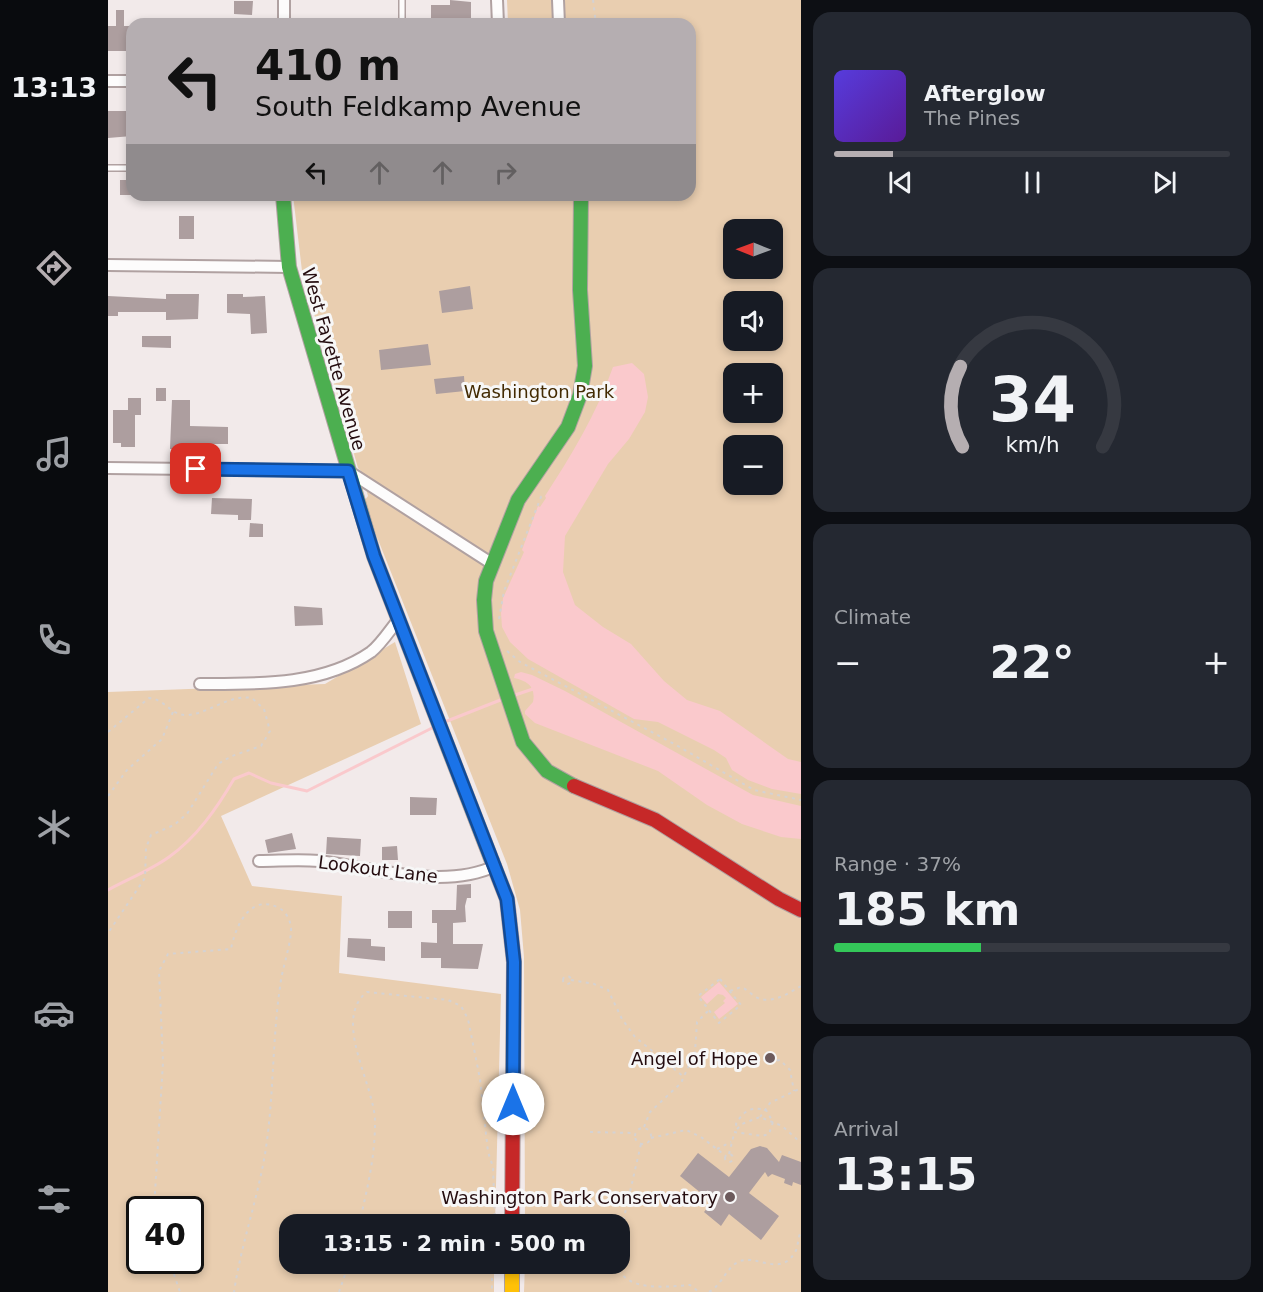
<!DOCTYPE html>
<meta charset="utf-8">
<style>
:root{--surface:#171b24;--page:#242831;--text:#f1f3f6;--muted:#9ea1a6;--line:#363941;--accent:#b5aeb1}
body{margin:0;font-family:"DejaVu Sans",sans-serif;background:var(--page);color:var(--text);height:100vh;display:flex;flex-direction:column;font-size:22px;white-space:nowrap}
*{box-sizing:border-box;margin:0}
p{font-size:20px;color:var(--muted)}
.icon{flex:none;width:33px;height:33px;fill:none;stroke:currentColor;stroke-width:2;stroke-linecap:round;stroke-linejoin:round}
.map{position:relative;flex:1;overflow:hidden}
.sheet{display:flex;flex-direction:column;gap:12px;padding:12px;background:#0d0f14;width:462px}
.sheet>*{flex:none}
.banner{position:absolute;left:18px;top:18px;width:570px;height:183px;border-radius:18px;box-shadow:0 3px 9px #0003;background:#b5aeb1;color:#111;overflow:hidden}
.needle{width:39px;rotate:271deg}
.controls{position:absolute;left:615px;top:219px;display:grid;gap:12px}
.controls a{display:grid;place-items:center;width:60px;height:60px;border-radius:12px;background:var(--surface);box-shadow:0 3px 9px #0003;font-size:30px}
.speed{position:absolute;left:18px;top:1196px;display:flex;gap:12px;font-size:30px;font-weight:700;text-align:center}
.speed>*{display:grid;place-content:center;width:78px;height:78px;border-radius:50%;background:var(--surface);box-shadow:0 3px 9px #0003;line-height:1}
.speed .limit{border:3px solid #111;border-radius:9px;background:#fff;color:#111}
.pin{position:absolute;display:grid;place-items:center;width:51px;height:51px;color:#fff;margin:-26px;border-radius:12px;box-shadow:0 3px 9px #0006}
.me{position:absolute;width:66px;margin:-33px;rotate:0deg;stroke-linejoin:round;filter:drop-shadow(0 0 4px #0008)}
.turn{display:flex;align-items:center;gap:21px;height:126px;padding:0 30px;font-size:27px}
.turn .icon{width:78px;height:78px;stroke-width:2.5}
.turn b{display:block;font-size:42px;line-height:51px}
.lanes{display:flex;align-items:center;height:57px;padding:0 30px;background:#0003;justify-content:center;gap:30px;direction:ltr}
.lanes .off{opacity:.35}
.big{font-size:45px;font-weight:700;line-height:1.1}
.sheet .tile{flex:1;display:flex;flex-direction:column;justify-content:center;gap:9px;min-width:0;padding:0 21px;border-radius:18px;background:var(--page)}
.sheet .dial{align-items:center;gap:0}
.dial svg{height:156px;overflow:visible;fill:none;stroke:var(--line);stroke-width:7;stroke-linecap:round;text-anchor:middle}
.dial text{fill:var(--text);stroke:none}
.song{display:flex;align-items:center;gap:18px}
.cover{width:72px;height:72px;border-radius:9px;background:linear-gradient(135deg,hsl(250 70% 55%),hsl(270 70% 35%))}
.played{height:6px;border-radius:3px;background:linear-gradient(90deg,var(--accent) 15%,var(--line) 15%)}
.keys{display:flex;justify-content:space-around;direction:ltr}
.heat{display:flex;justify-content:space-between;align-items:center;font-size:33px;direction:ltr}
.charge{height:9px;border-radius:4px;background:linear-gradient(90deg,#34c759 37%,var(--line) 0)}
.trip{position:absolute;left:171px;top:1214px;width:351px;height:60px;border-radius:18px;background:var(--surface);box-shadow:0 3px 9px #0003;font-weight:700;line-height:60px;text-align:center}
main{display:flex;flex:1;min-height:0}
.tabs{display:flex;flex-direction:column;width:108px;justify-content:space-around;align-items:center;background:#090b0e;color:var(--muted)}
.tabs .icon{width:42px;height:42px}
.tabs .current{color:var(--accent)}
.tabs b{font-size:27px;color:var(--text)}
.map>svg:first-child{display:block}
.green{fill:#e9ceb0;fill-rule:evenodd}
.water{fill:#fac9cc}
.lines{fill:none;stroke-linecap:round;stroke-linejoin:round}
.stream{stroke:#fac9cc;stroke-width:3}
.building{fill:#ad9e9f}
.lane-casing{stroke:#b0a1a1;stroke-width:8}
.street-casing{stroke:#b0a1a1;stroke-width:14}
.fast-casing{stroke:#b0a1a1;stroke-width:16}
.slow-casing{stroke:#b0a1a1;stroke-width:16}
.jam-casing{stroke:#b0a1a1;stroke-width:16}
.path{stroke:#d5d2d2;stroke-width:2;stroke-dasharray:3 4.5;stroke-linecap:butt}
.lane{stroke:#fdfcfc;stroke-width:5}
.street{stroke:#fdfcfc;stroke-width:10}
.fast{stroke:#4caf50;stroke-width:14}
.slow{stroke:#ffc107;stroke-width:14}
.jam{stroke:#c62828;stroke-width:14}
.route-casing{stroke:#114b97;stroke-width:15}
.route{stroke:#1a73e8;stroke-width:10}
.poi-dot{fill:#6c5a5c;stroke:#f7f7f7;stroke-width:2}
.labels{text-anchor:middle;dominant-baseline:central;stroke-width:6;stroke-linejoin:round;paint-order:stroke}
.street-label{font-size:18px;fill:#240c0f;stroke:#f7f7f7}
.park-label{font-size:18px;fill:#432b03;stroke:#f7f7f7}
.poi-label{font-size:18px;fill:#240c0f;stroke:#f7f7f7;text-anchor:end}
</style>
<main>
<nav class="tabs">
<b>13:13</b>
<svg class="icon current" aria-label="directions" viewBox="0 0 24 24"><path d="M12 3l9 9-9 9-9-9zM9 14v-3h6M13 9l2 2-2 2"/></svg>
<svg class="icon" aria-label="music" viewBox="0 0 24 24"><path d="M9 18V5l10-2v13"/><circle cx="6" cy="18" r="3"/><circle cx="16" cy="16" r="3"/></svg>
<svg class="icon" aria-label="phone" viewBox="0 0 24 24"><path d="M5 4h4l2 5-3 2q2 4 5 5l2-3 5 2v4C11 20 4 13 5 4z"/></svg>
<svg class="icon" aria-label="climate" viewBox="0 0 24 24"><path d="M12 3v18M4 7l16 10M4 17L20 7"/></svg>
<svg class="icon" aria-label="car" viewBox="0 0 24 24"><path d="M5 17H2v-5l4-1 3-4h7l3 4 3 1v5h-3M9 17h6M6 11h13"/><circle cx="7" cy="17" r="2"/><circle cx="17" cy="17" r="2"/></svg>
<svg class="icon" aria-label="filters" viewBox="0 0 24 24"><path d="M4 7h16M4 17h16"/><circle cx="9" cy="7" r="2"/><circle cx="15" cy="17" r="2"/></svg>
</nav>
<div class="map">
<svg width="693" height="1292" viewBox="0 0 693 1292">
<rect width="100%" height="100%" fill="#f2eaea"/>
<path class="green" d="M399,0H693V1292H416L417,1263H512V1224H417L416,957L412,910L399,864L265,527L257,500L260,496L253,471L250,468L194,271L185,195H582V24H400ZM626,230H664V268H626ZM626,302H664V340H626ZM626,374H664V412H626ZM626,446H664V484H626Z
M287,642L313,724L113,816L144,886L234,896L231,973L393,994L387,1224H182V1263H386V1292H0V692L217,684ZM32,1209H82V1260H32Z"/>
<path class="water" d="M524,363L536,374L540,397L537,412L521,439L500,464L457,536L455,572L467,605L495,627L523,644L556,681L579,700L612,711L680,759L693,762V794L664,789L640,780L624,770L618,758L606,750L550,722L526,719L420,659L402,642L394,627L393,613L395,598L416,552L414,550L430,506L432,507L438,498L437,496C463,456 489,413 505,367Z
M413,672L424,675L457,691L645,795L693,806V839L673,837L634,824L599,805L550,771L427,723L417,714V711L425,702C428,687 420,681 406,678L407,674Z
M611,982L630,1004L611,1019L606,1012L617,1003L615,1001L618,998L615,995L610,994L599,1004L593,997Z"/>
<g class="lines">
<path class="stream" d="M404,696L425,689
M334,723L395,699
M0,890C20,879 43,870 61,857C89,837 109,808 126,779L141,773L163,783L199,791L326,727"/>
</g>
<path class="building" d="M342,0L363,2V24H342V19L323,18V5H342Z
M126,1H145L144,15L126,14Z
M8,10H16V26H24V51H0V26H8Z
M0,111H24V136L0,138Z
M12,180H24V195H12Z
M71,216H86V239H71Z
M362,286L365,309L334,313L331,291Z
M58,294H91L90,319L58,320V312H10V316H0V296L58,299Z
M119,294H135V297L157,296L159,333L143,334L142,314L119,313Z
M34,336H63V348L34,347Z
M320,344L323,365L273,370L271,350Z
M356,376L357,391L328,394L326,379Z
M48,388H58V401H48Z
M20,398H33V415H27V447H13V443H5V410H20Z
M64,400H82V426L120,427V444H103V449H62Z
M104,498L144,499L143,520H130V515L103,514Z
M142,523L155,524V537H141Z
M186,606L214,608L215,625L187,626Z
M302,797L329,798L328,815H302Z
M184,833L188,849L160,853L157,840Z
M219,837L253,839L252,856L218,854Z
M289,846L290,860H274V847Z
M363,884V898H359L357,906L358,922L345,923V944H375L370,969L333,968V958H313V942L329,943V923H324V910H348L349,885Z
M280,911H304V928H280Z
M240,938L263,939V946L277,947V961L239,957Z
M652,1146L659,1148L671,1162L674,1155L693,1162V1185L685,1182L684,1186L676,1183L677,1179L664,1174L660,1177L657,1172L641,1193L671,1216L653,1240L621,1214L613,1226L596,1212L604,1202L572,1176L590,1153L621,1177L643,1149Z"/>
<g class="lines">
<g class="lane-casing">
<path id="lane" d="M294,24V0
M0,168H24"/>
</g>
<g class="street-casing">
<path id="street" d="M389,0L390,24
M450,0L451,24
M176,24V0
M0,81H24
M0,265L181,267
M0,468L240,471L383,563
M92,684C149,684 214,686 263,652C273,644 282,630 290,620
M151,861C171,861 191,859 211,861C265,868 337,890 387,866"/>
</g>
<g class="fast-casing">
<path id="fast" d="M175,195L181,267L266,556L384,861
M466,786L439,771L415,742L378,631L376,600L378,581L410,500L460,427L472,395L477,366L472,290L473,195"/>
</g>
<g class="slow-casing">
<path id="slow" d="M404,1263V1292"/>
</g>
<g class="jam-casing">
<path id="jam" d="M466,786L547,820L671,899L693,910
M384,861L399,899L406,962L404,1224"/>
</g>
<path class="path" d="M485,0L488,24
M391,619L396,591L433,497L429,494
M399,651L412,662L570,746L646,790L693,800
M0,732L41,698C57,699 63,716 79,715C101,714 120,694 144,698L156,709L162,731L153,746L124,756L110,764L79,814L66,825L43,835L38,848L37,878L0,933
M0,796L19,770L54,739L65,712
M455 980a4 4 0 1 1 8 0a4 4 0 1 1-8 0Z
M612,979L633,1005L611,1023L590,996Z
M463,980L486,984L500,990L514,1019L527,1037L576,1077
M622,991L633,987C639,989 643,995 650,998C665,1004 681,993 693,986
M659,1056L660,1062L672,1060L682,1070L686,1091
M652,1117L662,1103L693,1088
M536,1127L542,1112L573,1083L587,1052L589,1022L601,1010
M527 1136a8 8 0 1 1 16 0a8 8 0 1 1-16 0Z
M629,1129L634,1124L652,1117L674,1126L693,1143
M482,1132L527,1133
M626,1132L654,1136L661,1134L665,1122L658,1110C643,1106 635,1111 628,1124L629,1128
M543,1138L578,1130L593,1137L618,1156
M609,1149L623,1142
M617 1158a4 4 0 1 1 8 0a4 4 0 1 1-8 0Z
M621,1154L626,1134
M46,1209L55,1062L51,971L60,954L123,949C127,928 141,894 169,907C179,911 184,923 183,933C181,951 174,969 172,987C164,1042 166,1099 157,1154C149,1201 133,1245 126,1292
M251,1224C259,1191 267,1157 267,1123C268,1087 223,1020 259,992L340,1000L353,1006L360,1019L372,1079L380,1152L385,1167L387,1224
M512,1235L533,1144
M61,1260L72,1292
M384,1263V1292
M508,1263C516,1292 555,1287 582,1285L591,1292
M231,1292L241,1263
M601,1292C614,1285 618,1268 630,1262C647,1253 671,1277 686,1254C691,1247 689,1239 693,1232"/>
<use href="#lane" class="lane"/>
<use href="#street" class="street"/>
<use href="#fast" class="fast"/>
<use href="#slow" class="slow"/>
<use href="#jam" class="jam"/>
</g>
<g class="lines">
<g class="route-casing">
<path id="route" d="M88,469L240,471L266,556L399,899L406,962L405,1104"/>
</g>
<use href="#route" class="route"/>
</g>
<g class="poi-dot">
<circle cx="662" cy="1058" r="6"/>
<circle cx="622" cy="1197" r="6"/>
</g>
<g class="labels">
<g class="street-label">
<text transform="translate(226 359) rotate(74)">West Fayette Avenue</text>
<text transform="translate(270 869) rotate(7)">Lookout Lane</text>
</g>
<g class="park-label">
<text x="431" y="391">Washington Park</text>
</g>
<g class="poi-label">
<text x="650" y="1058">Angel of Hope</text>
<text x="610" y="1197">Washington Park Conservatory</text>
</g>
</g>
</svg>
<div class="controls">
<a><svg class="needle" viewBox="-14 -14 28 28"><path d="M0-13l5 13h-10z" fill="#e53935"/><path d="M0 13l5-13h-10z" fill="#9ea1a6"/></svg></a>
<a><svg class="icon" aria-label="sound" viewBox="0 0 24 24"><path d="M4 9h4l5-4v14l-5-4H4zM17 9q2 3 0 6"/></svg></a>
<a>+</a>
<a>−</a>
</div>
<div class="speed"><div class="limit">40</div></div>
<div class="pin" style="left:88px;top:469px;background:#d93025"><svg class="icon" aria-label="arrive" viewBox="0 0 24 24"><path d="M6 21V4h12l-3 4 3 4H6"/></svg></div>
<svg class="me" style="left:405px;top:1104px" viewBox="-20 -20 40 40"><circle r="19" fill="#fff"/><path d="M0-13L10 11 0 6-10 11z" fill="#1a73e8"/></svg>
<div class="trip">13:15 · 2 min · 500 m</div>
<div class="banner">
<div class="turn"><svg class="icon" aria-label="left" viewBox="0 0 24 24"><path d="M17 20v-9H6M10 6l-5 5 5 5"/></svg><div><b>410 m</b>South Feldkamp Avenue</div></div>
<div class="lanes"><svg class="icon" aria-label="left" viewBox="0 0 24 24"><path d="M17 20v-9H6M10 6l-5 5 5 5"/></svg><svg class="icon off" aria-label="ahead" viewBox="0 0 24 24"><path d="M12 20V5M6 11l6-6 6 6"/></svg><svg class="icon off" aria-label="ahead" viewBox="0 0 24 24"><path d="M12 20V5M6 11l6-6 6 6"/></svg><svg class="icon off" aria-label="right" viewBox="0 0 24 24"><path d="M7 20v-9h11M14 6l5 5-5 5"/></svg></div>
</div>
</div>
<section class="sheet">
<div class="tile">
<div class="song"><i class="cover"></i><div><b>Afterglow</b><p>The Pines</p></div></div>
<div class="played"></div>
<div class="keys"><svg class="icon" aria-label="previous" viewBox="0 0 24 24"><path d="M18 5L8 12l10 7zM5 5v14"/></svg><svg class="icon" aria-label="pause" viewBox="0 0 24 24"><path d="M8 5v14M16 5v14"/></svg><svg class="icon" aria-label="next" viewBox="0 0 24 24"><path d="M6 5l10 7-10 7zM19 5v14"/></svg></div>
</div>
<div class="tile dial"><svg viewBox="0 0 100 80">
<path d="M14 69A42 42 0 1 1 86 69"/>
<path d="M14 69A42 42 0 0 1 13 28" stroke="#b5aeb1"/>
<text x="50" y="56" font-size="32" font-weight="700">34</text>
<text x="50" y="72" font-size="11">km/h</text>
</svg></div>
<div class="tile"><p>Climate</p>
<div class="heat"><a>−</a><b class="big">22°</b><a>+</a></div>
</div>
<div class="tile"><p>Range · 37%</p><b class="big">185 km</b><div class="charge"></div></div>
<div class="tile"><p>Arrival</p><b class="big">13:15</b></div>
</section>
</main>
